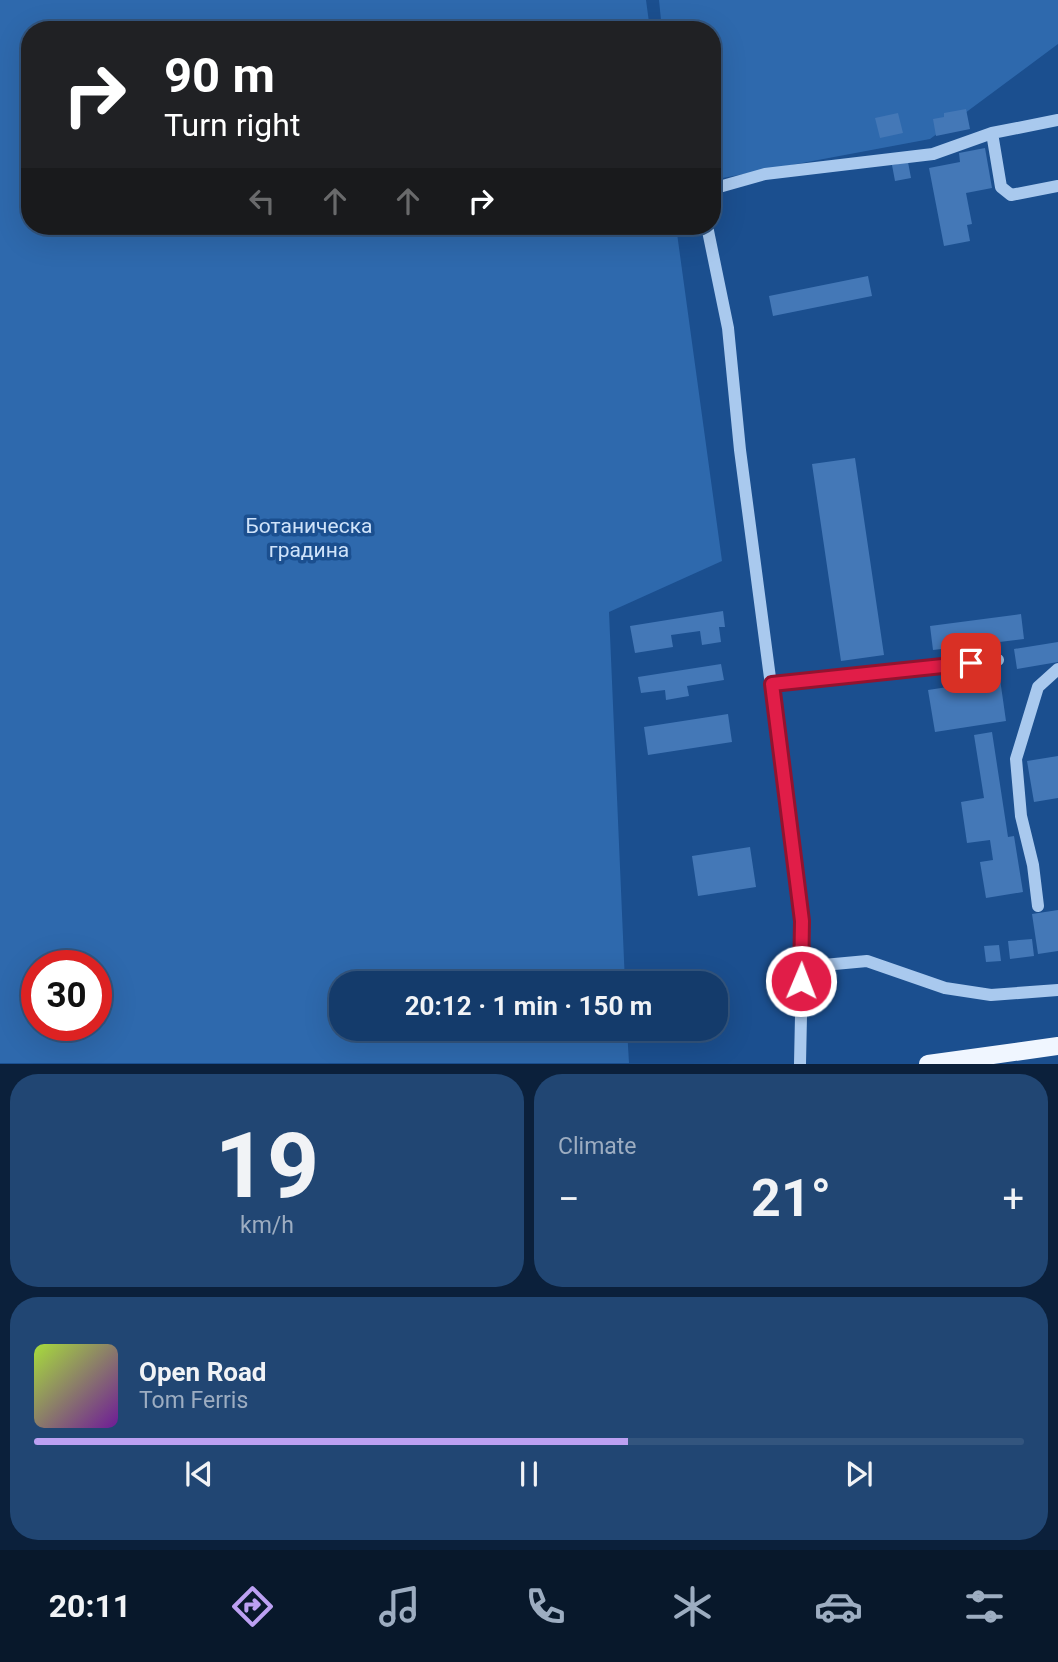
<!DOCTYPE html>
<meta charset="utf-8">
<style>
:root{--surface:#143b6b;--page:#214673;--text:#f1f3f6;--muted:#9dadc1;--line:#33557e;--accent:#bca0f2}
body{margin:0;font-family:Roboto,sans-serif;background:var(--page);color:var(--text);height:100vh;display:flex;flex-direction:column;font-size:26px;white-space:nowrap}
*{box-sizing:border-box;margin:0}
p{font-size:23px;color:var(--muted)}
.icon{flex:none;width:38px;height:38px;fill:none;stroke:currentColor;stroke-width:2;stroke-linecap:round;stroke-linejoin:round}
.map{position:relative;height:1064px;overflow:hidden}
.side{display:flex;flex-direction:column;gap:10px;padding:10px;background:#0b203b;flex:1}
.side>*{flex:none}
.top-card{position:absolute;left:21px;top:21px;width:700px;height:214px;border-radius:28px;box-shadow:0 7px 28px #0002,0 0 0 2px var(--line);background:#202124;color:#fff;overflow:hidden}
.speed{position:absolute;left:21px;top:950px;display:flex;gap:14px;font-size:35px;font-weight:700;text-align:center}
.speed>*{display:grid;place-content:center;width:91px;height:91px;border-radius:50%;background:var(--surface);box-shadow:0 7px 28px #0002,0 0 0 2px var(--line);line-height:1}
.speed .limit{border:10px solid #d22;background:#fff;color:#111}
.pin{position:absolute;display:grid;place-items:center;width:60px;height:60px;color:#fff;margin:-30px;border-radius:14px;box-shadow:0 4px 10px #0006}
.me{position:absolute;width:77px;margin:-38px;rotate:1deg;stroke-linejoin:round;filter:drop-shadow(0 0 5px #0008)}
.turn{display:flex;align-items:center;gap:24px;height:147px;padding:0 28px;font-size:32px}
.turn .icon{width:91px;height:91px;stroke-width:2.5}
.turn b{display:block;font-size:49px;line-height:60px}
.lanes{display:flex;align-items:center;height:66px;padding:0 28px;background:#0003;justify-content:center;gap:35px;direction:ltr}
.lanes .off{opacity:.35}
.big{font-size:52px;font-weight:700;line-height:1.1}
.side .tile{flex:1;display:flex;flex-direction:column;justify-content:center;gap:10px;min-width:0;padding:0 24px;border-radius:28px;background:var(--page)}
.side .dial{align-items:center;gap:0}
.dial b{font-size:91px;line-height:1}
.song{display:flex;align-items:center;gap:21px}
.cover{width:84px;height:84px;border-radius:10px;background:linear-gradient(135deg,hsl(80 70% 55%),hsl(280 70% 35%))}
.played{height:7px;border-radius:4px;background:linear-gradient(90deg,var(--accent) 60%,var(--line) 60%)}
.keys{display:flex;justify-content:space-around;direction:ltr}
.heat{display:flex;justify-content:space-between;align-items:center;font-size:38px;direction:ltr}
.side .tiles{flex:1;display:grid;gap:10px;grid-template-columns:1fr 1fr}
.tile:last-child{grid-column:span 2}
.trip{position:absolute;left:329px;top:971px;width:399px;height:70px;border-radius:28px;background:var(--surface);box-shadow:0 7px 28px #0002,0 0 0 2px var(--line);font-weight:700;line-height:70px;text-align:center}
.tabs{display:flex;height:112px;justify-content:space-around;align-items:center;background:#08182b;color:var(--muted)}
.tabs .icon{width:49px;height:49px}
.tabs .selected{color:var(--accent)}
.tabs b{font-size:32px;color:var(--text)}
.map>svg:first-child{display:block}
.green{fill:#2e69ad;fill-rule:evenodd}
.building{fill:#4478b7}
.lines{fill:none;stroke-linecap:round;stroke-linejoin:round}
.minor{stroke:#a9c9ee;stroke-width:12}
.major{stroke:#f0f6ff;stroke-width:18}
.route-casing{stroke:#92132f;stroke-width:18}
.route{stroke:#e11d48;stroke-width:12}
.labels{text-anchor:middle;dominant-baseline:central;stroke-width:7;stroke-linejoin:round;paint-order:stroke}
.park-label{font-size:21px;fill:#cfe3fa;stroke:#1b4f8f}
</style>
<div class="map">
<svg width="1058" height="1064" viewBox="0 0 1058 1064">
<rect width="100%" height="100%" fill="#1b4f8f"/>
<path class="green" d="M0,0H646L650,30H30V226H676L722,561L609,612L625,983L341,984V1029H627L629,1063H0ZM37,966H96V1026H37Z
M659,0H1058V44L930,139L712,180V30H662Z"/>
<path class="building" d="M966,109L970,129L936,136L933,119L944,117V113Z
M898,113L903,133L880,138L875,118Z
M985,148L992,188L966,193L972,224L967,225L970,241L944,246L929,168L960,162L959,153Z
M908,162L911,178L895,181L892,165Z
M868,276L872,296L773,316L769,296Z
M855,458L884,655L841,661L812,464Z
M723,611L725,627H719L721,642L702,645L700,631L671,635L673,647L635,653L630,626Z
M1021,614L1024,639L933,650L930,626Z
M1058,642V662L1017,669L1014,649Z
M721,664L724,680L687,686L689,696L666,700L665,690L641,693L638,677Z
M1000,679L1006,721L935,732L928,690Z
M728,714L732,742L648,755L644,727Z
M992,732L1008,837L1014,836L1023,892L986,898L980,862L993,860L990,840L967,843L961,802L984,798L974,735Z
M1058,756V798L1034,802L1027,761Z
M750,847L756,887L698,896L692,856Z
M1058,910V951L1038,954L1032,914Z
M1032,939L1034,956L1010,959L1008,941Z
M999,945L1001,961L986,962L984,946Z"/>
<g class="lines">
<path class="minor" d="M992,133L1001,187L1011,195L1058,186
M712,194L719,187L765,174L933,154L992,133L1058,120
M707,226L728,328L740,450L802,921V967
M772,684L998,660
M1038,906L1033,865L1021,816L1016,759L1038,687L1058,669
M800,1064L802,967L867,961L945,988L991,995L1058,990"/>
<path class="major" d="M928,1064L1058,1046"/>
</g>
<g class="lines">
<g class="route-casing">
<path id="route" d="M801,981L802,921L772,684L971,663"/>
</g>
<use href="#route" class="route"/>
</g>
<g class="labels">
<g class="park-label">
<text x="309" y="526">Ботаническа<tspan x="309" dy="24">градина</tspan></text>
</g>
</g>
</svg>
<div class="speed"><div class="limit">30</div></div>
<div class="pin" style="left:971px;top:663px;background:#d93025"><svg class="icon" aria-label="arrive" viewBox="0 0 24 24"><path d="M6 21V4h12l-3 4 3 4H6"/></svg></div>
<svg class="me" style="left:801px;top:981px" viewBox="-20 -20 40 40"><circle r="17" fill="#e11d48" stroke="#fff" stroke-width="3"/><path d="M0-11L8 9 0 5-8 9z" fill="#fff"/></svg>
<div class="trip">20:12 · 1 min · 150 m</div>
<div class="top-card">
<div class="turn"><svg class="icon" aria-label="right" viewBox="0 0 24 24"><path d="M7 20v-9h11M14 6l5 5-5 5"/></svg><div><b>90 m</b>Turn right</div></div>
<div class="lanes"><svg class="icon off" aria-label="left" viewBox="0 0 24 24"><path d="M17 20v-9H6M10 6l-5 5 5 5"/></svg><svg class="icon off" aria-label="ahead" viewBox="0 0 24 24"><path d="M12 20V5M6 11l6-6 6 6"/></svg><svg class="icon off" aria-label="ahead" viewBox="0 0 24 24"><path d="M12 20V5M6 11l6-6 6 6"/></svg><svg class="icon" aria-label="right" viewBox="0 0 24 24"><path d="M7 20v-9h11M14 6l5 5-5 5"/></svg></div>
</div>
</div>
<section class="side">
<div class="tiles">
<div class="tile dial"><b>19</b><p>km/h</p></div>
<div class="tile"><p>Climate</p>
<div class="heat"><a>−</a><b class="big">21°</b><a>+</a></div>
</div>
<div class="tile">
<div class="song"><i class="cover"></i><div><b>Open Road</b><p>Tom Ferris</p></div></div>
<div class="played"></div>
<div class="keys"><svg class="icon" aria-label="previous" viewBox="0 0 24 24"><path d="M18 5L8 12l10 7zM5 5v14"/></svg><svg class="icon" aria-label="pause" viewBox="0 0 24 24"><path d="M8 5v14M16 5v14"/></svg><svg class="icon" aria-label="next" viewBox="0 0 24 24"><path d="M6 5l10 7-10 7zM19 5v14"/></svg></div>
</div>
</div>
</section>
<nav class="tabs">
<b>20:11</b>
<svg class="icon selected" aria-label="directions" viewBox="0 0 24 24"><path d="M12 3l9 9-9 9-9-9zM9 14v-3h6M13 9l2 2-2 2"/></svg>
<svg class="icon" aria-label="music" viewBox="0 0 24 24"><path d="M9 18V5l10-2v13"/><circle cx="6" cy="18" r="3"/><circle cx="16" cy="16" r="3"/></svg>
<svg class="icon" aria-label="phone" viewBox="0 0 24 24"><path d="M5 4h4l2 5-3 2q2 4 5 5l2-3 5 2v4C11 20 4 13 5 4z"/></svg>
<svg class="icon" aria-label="climate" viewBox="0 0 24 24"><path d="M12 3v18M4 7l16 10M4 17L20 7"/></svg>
<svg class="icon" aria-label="car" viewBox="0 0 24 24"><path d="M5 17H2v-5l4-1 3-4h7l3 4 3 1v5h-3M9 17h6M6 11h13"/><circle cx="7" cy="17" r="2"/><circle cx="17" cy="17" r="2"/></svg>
<svg class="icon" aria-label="filters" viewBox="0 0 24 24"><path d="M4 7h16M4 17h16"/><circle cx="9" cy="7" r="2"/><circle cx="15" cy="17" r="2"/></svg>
</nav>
